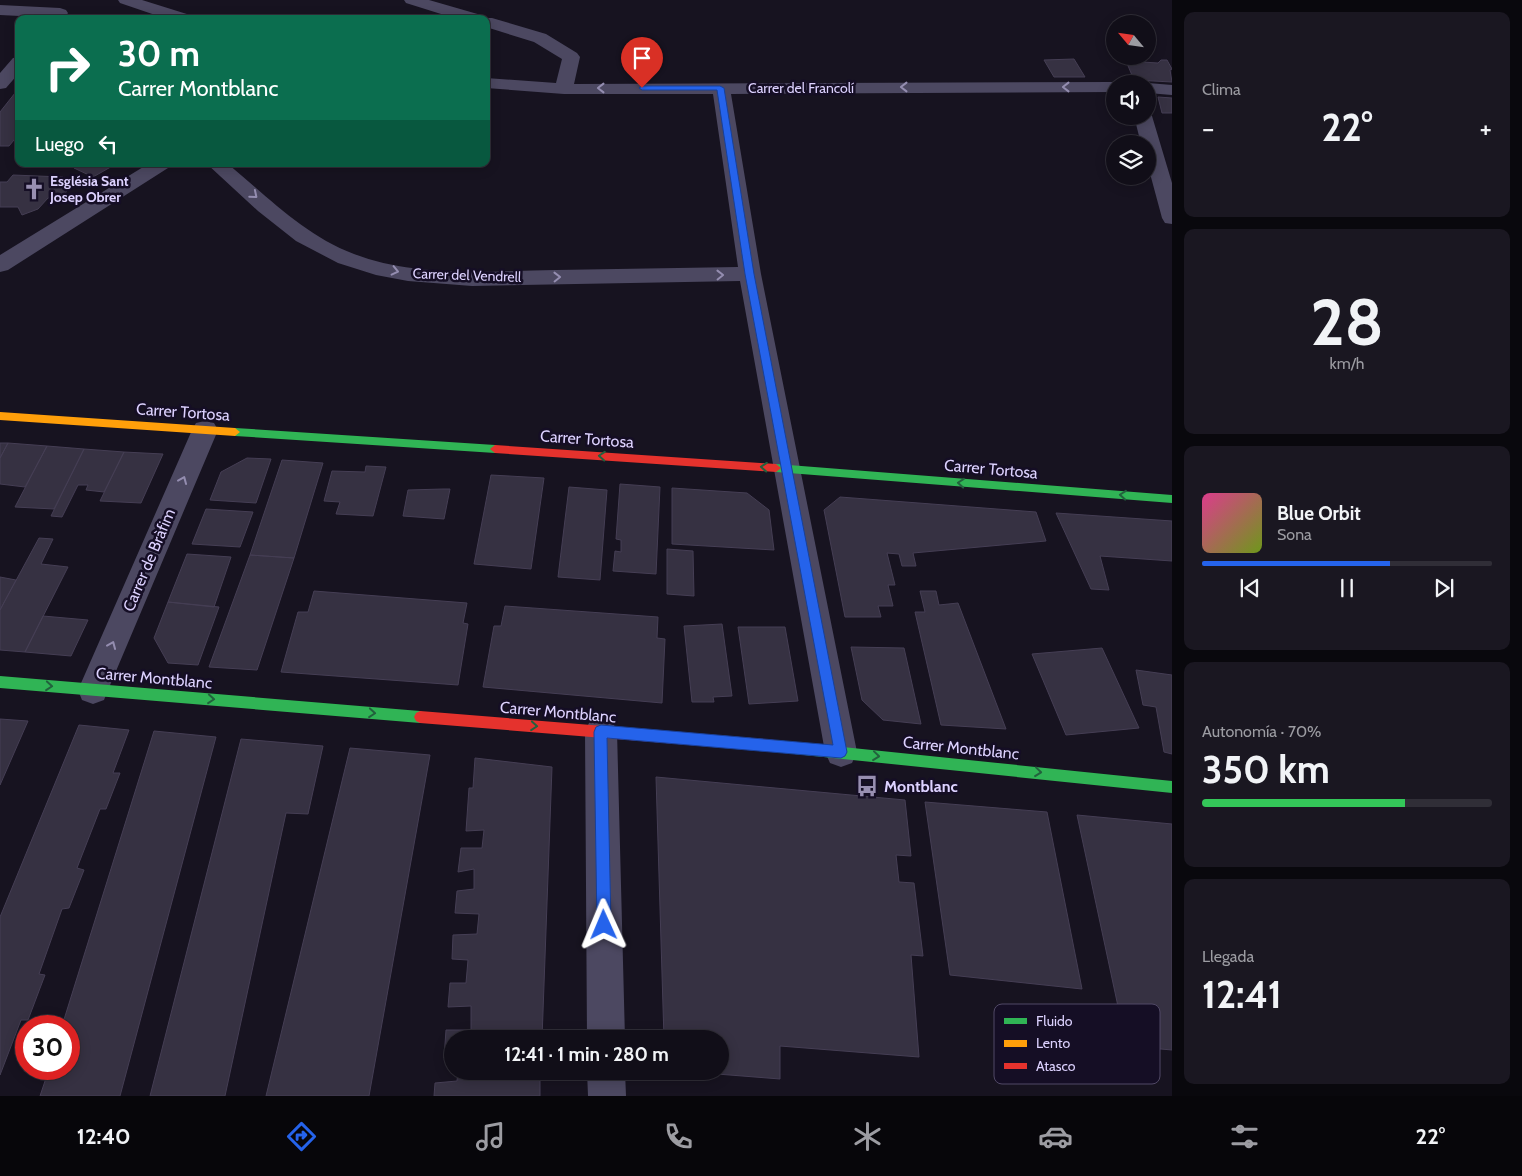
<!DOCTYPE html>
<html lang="es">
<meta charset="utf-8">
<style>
:root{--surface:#110e18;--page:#1a1721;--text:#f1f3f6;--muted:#9c9ca2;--line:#302e37;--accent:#2563eb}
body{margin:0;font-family:Cabin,sans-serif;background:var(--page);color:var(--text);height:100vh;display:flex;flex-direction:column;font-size:19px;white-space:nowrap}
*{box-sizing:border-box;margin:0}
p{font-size:16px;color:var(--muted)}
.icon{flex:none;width:28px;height:28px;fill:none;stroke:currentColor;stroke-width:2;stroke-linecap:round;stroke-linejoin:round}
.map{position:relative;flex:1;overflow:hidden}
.sheet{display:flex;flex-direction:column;gap:12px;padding:12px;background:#09080d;width:350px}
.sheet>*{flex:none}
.top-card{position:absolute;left:15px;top:15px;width:475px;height:152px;border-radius:10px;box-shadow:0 2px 12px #0003,0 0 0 1px var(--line);background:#0b6e4f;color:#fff;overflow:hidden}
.needle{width:32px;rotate:299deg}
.controls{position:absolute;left:1106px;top:15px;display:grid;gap:10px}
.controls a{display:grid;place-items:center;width:50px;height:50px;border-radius:50%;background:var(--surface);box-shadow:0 2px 12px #0003,0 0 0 1px var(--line);font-size:25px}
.speed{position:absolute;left:15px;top:1015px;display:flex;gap:10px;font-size:25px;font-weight:700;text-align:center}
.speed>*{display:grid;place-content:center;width:65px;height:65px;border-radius:50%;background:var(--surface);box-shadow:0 2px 12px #0003,0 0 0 1px var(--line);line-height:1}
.speed .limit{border:8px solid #d22;background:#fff;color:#111}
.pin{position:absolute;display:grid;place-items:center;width:42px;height:42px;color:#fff;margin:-51px -21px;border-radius:50% 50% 50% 0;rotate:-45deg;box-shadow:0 0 5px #0007}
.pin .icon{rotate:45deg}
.me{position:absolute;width:55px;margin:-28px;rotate:359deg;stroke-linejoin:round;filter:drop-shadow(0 0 4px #0008)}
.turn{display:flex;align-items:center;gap:18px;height:105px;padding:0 20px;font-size:22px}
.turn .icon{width:65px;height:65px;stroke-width:2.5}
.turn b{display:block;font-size:35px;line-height:42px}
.then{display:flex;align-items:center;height:48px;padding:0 20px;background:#0003;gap:10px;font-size:19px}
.big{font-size:38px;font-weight:700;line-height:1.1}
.sheet .card{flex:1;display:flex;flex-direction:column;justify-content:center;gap:8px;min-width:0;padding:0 18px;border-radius:10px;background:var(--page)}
.sheet .dial{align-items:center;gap:0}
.dial b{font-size:65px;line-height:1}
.song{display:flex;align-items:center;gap:15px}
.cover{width:60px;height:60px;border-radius:8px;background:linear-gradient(135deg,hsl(330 70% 55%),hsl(80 70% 35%))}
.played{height:5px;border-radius:2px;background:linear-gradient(90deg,var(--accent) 65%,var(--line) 65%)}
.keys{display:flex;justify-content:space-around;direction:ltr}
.heat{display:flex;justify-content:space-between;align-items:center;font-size:28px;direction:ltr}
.charge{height:8px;border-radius:4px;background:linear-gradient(90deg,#34c759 70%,var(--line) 0)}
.trip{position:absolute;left:444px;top:1030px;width:285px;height:50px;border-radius:25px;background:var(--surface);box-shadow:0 2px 12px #0003,0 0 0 1px var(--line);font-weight:700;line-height:50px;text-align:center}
.dock{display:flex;height:80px;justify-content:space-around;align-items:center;background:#07060a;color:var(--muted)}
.dock .icon{width:35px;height:35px}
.dock .current{color:var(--accent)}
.dock b{font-size:22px;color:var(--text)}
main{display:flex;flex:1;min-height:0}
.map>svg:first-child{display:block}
.building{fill:#363142;stroke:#453e54}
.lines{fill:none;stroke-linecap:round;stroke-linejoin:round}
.street{fill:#4c4861;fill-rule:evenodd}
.fast{fill:#30b455;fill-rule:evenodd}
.slow{fill:#ff9f0a;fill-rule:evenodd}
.jam{fill:#e5322d;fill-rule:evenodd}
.oneway{stroke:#948db0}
.oneway2{stroke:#22613d}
.route{fill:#2563eb;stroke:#184099}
.labels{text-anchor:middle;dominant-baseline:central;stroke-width:5;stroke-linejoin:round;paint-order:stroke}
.far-street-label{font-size:14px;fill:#ddd2ff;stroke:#150e25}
.far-poi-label{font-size:14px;font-weight:bold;fill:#ddd2ff;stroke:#150e25;text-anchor:start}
.street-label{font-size:16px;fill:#ddd2ff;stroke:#150e25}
.poi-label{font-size:16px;font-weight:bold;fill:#ddd2ff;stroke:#150e25;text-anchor:start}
.key{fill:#150e25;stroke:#514966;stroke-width:1}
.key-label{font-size:14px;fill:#ddd2ff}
</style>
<main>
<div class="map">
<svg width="1172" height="1096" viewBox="0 0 1172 1096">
<rect width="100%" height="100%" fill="#171320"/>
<path class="building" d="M1074,59L1085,77H1054L1044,60Z
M1161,60H1167L1172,69L1170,70L1172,82L1134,80L1126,61L1158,63Z
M19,88V134L9,146H0V112Z
M1158,97L1172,98V113H1162Z
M80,164H116L93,177L74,168Z
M13,175L62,177L74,181L64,195L48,198L38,209L22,215L18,207H0V182H7Z
M0,443H8L0,458Z
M8,443L47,446L25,487L0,484V458Z
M47,446L84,449L54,509L15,507Z
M84,449L124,452L104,492L86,490L88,485H78L62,517L51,516Z
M124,452L163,454L141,503L100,501Z
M247,458L271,459L256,503L210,500L221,472Z
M282,460L323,463L294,558L250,555Z
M366,466L386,467L373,516L336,514L340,502L324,501L332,471L365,472Z
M491,475L544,478L531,569L474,564Z
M620,484L660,487L656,574L613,571L615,551L621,552V540L616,539Z
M569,487L607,490L600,580L558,577Z
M672,488L747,493L769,510L774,550L672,544Z
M443,489H450L444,519L403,516L408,490Z
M840,497L1036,512L1046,541L913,553L916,566H902L899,554L887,553L895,585H888L893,606H878L881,617H845L824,510Z
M206,509L253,512L240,547L192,544Z
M1056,513L1172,521V561L1100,556L1109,590L1091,589Z
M39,538L53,539L41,564L68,567L25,652L0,650V610Z
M667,549L693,551L694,596L667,594Z
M187,554L231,557L214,607L168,602Z
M250,555L294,558L257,670L209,667Z
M0,577L16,580L0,610Z
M314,591L467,603L463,623L468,624L458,685L281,672L298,612H308Z
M920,591H936L939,605L958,603L1006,729L941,725L915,612H925Z
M168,602L219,607L198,665L168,663L154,638Z
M505,606L658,617L657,638L665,639L662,703L483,687L494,626H501Z
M43,616L88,620L71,656L25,652Z
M722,624L732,696L713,697L714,702H692L684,626Z
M738,627H785L798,701L749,704Z
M851,647L904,648L921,724L883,720L862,700Z
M1102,648L1139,728L1066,735L1032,654Z
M1136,670L1172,675V754L1164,752L1156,707L1143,705Z
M0,719L28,721L0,785Z
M79,725L129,730L113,773H120L106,809H100L77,868L84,870L69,908L62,909L39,974L45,975L28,1020H21L0,1075V917Z
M154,731L216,737L120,1096H40L49,1069H69V1026H62Z
M241,739L323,746L308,814L286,813L225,1096H150Z
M350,748L430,755L369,1096H266Z
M475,758L552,767L542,1039H452V1058H444L446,1030H471V1006L448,1007L450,983H466L468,960L452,959L453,935L477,934L479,914L455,913L457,891L474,889V869L458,872L461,848H482L484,830L466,831L469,788H473Z
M656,777L905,800L911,856L896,855L899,882L914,883L923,956L911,955L919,1057L780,1046V1079L679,1071H720V1039H664Z
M925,802L1047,812L1082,989L950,975Z
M1077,815L1172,824V1050L1116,1045L1112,1025H1122Z
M458,1071H540V1096H434L435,1083L457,1081Z"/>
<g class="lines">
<path class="street" d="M118,0H142L190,15L192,19H167L120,3Z
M404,0H429L481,15L483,18H492L546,34L577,53L580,57L574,84L1115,82L1122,84H1115V92L731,94L761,274L857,752L852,763L841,767L830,763L825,752L740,281L472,286L408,281L376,275L338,263L296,241L258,211L207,164H228C268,197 304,235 354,254C417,278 490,271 556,270C617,269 678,268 738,267L713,94H564L486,88V78L556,83L562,59L534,42L486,27V19H457L406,3Z
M0,5L60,8L66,10L68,13L66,16L60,18L0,15Z
M19,57V73L6,88L0,89V73L13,58Z
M1148,83L1172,85V95L1148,93V84H1143Z
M1148,112L1152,116L1172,183V224L1165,223L1162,218L1148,166V144H1141L1134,116H1148Z
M148,164H171L168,168L8,270L0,272V255Z
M205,421L214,423L218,430L108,690L104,700L93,704L82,700L78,690L192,430L196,423Z
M601,716L612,721L617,731L625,1039H587L585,731L590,721Z
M587,1071H625L626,1096H588Z"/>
<path class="fast" d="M235,428L495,445L500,449L495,453L235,436L230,432Z
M776,464L1172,495V503L776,472L771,468Z
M0,676L420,711L424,713L426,717L424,721L420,723L0,688Z
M775,740L1172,781V793L775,752L770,750L769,746L770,742Z"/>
<path class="slow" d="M0,412L235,428L240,432L235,436L0,420Z"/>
<path class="jam" d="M495,445L776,464L781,468L776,472L495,453L490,449Z
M420,711L775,740L780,742L781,746L780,750L775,752L420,723L416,721L414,717L416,713Z"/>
</g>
<defs><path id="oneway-chevron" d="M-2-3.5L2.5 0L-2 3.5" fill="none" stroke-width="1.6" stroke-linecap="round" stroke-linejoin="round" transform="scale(1.25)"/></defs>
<g class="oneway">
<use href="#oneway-chevron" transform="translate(904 87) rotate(180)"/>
<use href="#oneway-chevron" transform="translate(1066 87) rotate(180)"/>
<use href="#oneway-chevron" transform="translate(601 88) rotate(180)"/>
<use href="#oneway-chevron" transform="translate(254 195) rotate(40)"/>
<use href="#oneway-chevron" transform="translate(395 271) rotate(13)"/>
<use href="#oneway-chevron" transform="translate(720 275) rotate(-1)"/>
<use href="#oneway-chevron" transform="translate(557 277) rotate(-1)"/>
<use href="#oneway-chevron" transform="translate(183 480) rotate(-67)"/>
<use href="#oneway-chevron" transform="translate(112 645) rotate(-67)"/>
</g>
<g class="oneway2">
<use href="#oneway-chevron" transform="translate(602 456) rotate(-176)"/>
<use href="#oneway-chevron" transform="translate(764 467) rotate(-176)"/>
<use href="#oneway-chevron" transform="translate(961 483) rotate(-175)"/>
<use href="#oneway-chevron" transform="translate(1123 495) rotate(-175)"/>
<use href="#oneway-chevron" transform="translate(49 686) rotate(5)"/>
<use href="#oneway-chevron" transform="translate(211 699) rotate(5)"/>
<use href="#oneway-chevron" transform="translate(372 713) rotate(5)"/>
<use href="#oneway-chevron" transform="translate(534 726) rotate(5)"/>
<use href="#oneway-chevron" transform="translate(876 756) rotate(6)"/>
<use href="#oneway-chevron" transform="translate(1038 772) rotate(6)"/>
</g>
<path class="route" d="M720,86L724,88L754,274L847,752L845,756L841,758L607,738L611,925L609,930L604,932L599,930L597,925L594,732L596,727L601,725L833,745L745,274L717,90H642L639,88L642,86Z"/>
<defs>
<g id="church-bare" transform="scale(1.725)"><path d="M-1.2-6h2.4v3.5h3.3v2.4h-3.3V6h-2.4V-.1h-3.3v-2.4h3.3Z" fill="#988fb1" stroke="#150e25" stroke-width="2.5" paint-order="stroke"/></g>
<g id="bus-bare" transform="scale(1.725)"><path d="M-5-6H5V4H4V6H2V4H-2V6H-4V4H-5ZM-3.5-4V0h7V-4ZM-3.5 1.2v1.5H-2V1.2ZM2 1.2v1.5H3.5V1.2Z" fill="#988fb1" stroke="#150e25" stroke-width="2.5" paint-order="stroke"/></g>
</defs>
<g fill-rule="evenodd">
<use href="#church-bare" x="34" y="189"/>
<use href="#bus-bare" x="867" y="786"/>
</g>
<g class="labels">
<g class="far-street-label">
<text x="801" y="88">Carrer del Francolí</text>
<text transform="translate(467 275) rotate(2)">Carrer del Vendrell</text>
</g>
<g class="far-poi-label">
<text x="50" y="181">Església Sant<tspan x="50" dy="16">Josep Obrer</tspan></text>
</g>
<g class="street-label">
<text transform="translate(183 412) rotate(4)">Carrer Tortosa</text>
<text transform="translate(587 439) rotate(4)">Carrer Tortosa</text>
<text transform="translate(991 469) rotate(5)">Carrer Tortosa</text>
<text transform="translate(149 560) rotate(-67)">Carrer de Bràfim</text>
<text transform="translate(154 678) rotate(5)">Carrer Montblanc</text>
<text transform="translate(558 712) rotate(5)">Carrer Montblanc</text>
<text transform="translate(961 748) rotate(6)">Carrer Montblanc</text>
</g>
<g class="poi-label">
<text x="884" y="786">Montblanc</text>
</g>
</g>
<rect x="994" y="1004" width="166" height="80" rx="8" class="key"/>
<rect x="1004" y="1018" width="23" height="6" fill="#30b455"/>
<rect x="1004" y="1040" width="23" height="7" fill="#ff9f0a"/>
<rect x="1004" y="1063" width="23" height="6" fill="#e5322d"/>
<g class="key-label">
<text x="1036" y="1026">Fluido</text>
<text x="1036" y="1048">Lento</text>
<text x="1036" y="1071">Atasco</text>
</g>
</svg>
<div class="controls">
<a><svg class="needle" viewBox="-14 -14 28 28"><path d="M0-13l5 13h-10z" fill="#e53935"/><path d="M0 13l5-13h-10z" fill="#9c9ca2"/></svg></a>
<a><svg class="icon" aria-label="sound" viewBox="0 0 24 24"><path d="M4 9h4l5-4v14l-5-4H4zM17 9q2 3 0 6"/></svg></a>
<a><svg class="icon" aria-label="layers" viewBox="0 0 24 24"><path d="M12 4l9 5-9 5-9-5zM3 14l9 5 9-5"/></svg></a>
</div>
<div class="speed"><div class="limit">30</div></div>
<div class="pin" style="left:642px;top:88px;background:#d93025"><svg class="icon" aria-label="arrive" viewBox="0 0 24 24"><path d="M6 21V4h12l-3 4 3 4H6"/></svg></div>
<svg class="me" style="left:604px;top:925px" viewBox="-20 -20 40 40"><path d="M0-17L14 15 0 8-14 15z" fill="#2563eb" stroke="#fff" stroke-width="4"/></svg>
<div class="trip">12:41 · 1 min · 280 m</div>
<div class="top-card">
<div class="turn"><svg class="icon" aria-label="right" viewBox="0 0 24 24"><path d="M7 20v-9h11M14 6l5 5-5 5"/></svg><div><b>30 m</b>Carrer Montblanc</div></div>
<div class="then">Luego<svg class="icon" aria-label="left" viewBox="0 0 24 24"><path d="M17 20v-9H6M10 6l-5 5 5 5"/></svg></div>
</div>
</div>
<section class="sheet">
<div class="card"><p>Clima</p>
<div class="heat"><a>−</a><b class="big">22°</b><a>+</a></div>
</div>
<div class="card dial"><b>28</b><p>km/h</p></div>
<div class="card">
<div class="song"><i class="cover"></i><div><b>Blue Orbit</b><p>Sona</p></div></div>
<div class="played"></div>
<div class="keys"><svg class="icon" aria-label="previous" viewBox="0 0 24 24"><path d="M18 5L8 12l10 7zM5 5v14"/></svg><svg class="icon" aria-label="pause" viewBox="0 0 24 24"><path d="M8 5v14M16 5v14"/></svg><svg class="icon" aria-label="next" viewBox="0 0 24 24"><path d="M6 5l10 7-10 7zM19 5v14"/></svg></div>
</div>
<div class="card"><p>Autonomía · 70%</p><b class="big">350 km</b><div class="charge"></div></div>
<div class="card"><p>Llegada</p><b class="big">12:41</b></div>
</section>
</main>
<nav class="dock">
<b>12:40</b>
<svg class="icon current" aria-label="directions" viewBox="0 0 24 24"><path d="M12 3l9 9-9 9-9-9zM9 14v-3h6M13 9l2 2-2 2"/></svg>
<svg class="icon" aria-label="music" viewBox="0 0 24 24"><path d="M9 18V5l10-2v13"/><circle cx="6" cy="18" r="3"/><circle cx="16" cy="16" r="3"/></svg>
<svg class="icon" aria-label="phone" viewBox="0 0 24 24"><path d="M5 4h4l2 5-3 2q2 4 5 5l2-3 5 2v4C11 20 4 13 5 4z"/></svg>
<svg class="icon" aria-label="climate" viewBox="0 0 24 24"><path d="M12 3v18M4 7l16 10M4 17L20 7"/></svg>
<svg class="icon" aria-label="car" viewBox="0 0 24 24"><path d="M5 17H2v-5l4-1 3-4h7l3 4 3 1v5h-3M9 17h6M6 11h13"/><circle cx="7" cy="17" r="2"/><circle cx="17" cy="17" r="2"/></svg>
<svg class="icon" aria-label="filters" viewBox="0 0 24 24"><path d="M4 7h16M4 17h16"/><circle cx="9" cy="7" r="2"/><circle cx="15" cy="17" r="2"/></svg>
<b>22°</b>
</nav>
